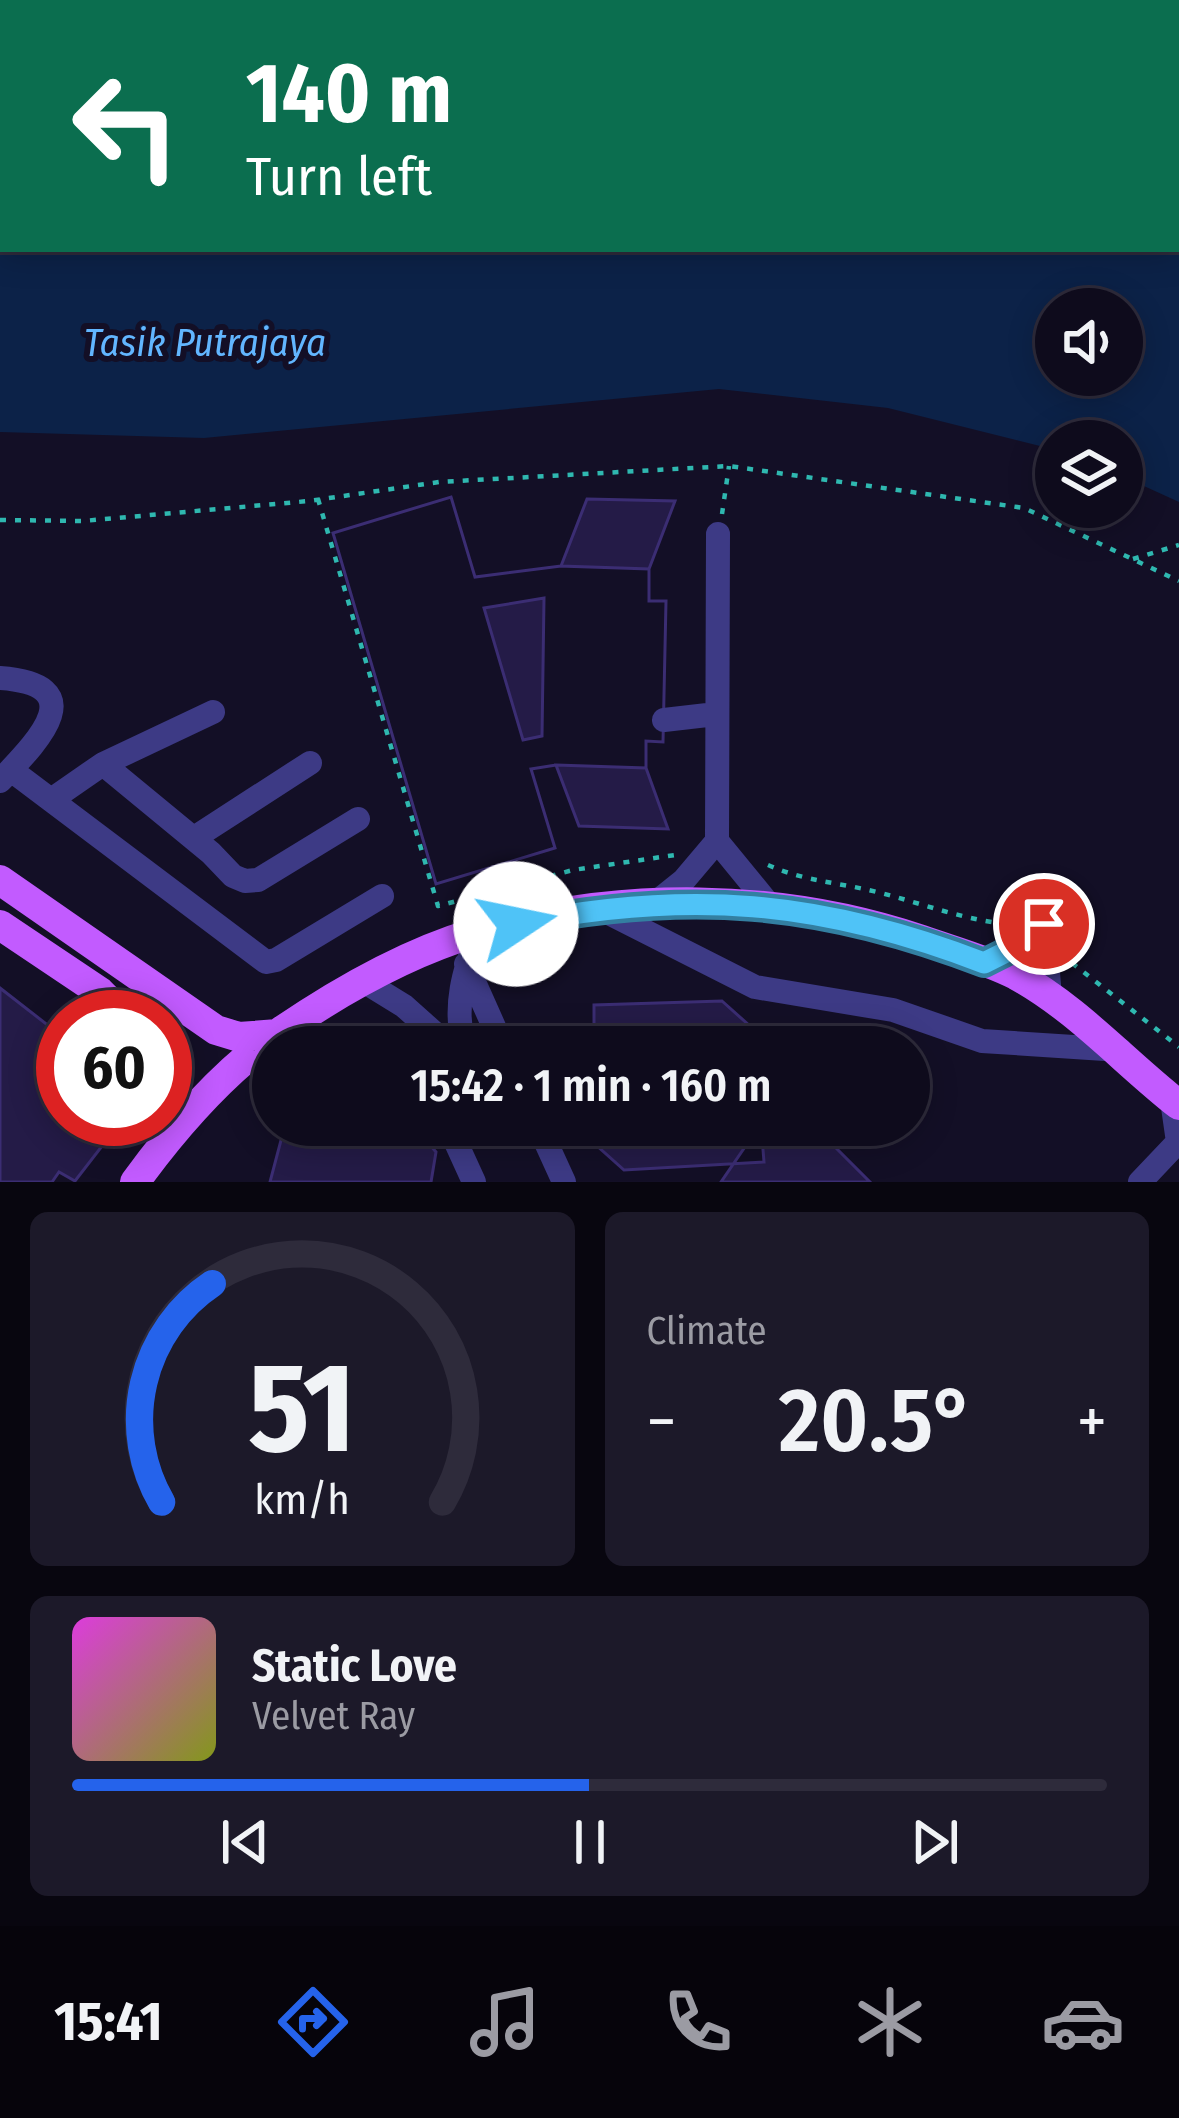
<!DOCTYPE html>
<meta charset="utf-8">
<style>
:root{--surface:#0e0b1c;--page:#1c1929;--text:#f1f3f6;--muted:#9b9ba3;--line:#2e2b3b;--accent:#2563eb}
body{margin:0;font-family:"Fira Sans Condensed",sans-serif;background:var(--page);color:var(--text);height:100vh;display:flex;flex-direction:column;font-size:45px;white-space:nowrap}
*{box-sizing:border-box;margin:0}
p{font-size:39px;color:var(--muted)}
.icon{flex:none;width:66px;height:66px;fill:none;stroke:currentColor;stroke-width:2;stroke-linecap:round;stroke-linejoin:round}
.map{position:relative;height:1182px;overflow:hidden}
.panel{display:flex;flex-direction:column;gap:30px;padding:30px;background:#08060f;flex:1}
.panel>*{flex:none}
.banner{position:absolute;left:0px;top:0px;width:1179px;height:252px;box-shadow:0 6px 30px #0003,0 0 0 3px var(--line);background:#0b6e4f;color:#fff;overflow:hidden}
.buttons{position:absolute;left:1035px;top:288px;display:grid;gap:24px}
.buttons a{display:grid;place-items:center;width:108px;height:108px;border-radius:50%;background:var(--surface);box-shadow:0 6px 30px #0003,0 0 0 3px var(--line);font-size:60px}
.speed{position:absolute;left:36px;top:990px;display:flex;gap:24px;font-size:60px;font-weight:700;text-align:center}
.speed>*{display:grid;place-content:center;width:156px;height:156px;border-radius:50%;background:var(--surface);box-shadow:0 6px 30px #0003,0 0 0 3px var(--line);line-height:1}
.speed .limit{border:18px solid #d22;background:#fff;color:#111}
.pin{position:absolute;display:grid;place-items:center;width:102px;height:102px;color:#fff;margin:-51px;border:6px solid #fff;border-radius:50%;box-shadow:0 3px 12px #0007}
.me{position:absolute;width:132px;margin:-66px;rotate:79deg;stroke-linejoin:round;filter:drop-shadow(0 0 9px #0008)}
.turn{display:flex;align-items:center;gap:42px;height:252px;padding:0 48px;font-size:54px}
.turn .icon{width:156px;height:156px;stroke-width:2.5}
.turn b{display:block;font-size:84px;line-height:102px}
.big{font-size:90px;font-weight:600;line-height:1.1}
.panel .widget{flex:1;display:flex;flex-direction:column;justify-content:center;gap:18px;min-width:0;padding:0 42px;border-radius:18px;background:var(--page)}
.panel .dial{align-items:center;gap:0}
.dial svg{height:312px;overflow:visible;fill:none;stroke:var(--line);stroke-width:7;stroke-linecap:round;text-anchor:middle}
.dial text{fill:var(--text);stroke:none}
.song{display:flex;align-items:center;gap:36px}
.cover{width:144px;height:144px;border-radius:18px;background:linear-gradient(135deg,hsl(300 70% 55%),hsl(70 70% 35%))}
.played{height:12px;border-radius:6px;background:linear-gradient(90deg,var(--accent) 50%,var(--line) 50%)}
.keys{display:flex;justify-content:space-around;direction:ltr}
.heat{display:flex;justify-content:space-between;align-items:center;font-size:66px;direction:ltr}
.panel .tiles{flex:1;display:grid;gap:30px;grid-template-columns:1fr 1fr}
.widget:last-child{grid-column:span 2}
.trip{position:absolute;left:252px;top:1026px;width:678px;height:120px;border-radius:60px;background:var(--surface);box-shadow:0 6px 30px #0003,0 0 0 3px var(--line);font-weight:600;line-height:120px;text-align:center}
.tabs{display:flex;height:192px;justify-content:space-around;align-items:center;background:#06040b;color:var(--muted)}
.tabs .icon{width:84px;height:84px}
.tabs .current{color:var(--accent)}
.tabs b{font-size:54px;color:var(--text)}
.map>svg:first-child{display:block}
.water{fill:#0c2248;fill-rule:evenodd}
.building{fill:#241b47;stroke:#3b2d73;stroke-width:3;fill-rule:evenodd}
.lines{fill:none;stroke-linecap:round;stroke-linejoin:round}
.path{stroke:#2fb8b0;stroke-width:4.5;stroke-dasharray:6 9;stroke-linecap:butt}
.minor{stroke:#3d3a85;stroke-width:24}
.major{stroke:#c25bff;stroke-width:30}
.route-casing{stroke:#337fa1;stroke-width:30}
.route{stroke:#4fc3f7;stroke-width:21}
.labels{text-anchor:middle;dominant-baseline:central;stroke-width:12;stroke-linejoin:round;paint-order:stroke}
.water-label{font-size:39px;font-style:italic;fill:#62b6ff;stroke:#130f26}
</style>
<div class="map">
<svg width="1179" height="1182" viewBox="0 0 1179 1182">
<rect width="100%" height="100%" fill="#130f26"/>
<path class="water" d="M0,142L3,249H1176V164L1179,165V502L1122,476V441H1056V450L888,408L719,389L204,438L0,432ZM1056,309H1122V375H1056Z"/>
<path class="building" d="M451,497L475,577L561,566L649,569V601H666L663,742L646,741V768L556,765L531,769L555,848L436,884L333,533ZM544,598L542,736L523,740L484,608Z
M451,497L475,577L561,566L649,569V601H666L663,742L646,741V768L556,765L531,769L555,848L436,884L333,533Z
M587,499L675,501L649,569L561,566Z
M556,765L646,768L668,829L579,826Z
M0,988L63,1037V1119H123L75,1181L59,1172L52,1182H0Z
M722,1001L751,1027L753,1047H594V1005Z
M285,1125H376L425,1139L436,1152L431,1182H270Z
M595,1125H761L764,1162L624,1170L595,1144Z
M760,1125H813L870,1182H721Z"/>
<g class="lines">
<path class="path" d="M859,0L860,3
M0,94L3,95
M318,499L438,906L573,870L675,855
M722,514L729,466
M0,520L83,521L309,501L439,482L729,466L1024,508L1179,581
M1133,559L1179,545
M768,865C807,882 837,882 877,892C921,903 961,919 1006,924
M1072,963L1179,1047"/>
<path class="minor" d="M0,678C96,685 35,744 0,781
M664,720L716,714
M103,764L213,712
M11,770L266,962L276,960L382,896
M51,800L103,764L211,853L233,876L245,881L258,880L358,819
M194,838L310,763
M717,841L771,907
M654,904L684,880L717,841L718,534
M601,909L755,987L893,1010L982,1041L1120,1050
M1044,924L1050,997
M984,963L1022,944L1044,924
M466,964L503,1047
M365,982L404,1006L450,1047
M464,1047C453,1006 464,970 479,931
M448,1125L474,1182
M538,1125L564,1182
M1140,1182L1178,1142L1172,1100"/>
<path class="major" d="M104,0L128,3
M373,3L403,0
M484,3L492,0
M0,14L3,15
M0,880L216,1030L239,1037L278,1034
M0,925L100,992L125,1017
M165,1056L178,1069L166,1141
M135,1182C175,1127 224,1071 280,1032C337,993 407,953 474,933C618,890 780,892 922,940C953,951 987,960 1016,975C1078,1009 1124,1062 1179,1105"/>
</g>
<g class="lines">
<g class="route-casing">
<path id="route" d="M516,924C687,889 821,900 984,963L1022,944L1044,924"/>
</g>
<use href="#route" class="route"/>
</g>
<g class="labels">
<g class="water-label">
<text x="205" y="343">Tasik Putrajaya</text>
</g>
</g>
</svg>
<div class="buttons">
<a><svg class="icon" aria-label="sound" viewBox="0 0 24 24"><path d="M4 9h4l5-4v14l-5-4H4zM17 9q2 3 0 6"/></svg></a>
<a><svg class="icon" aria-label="layers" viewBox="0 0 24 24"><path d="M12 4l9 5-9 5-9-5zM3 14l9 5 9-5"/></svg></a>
</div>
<div class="speed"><div class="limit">60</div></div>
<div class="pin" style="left:1044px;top:924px;background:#d93025"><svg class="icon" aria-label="arrive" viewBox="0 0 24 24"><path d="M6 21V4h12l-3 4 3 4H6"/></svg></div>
<svg class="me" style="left:516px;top:924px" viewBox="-20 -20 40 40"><circle r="19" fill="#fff"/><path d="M0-13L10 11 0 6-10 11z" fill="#4fc3f7"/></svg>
<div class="trip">15:42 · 1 min · 160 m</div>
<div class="banner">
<div class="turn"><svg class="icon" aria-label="left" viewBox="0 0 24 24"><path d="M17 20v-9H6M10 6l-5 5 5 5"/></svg><div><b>140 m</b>Turn left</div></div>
</div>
</div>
<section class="panel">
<div class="tiles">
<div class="widget dial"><svg viewBox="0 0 100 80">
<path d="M14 69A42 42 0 1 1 86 69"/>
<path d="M14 69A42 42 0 0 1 27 13" stroke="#2563eb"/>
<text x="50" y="56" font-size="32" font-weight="700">51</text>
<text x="50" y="72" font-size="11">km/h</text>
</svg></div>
<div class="widget"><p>Climate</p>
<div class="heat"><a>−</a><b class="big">20.5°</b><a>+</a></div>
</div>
<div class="widget">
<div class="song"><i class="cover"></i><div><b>Static Love</b><p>Velvet Ray</p></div></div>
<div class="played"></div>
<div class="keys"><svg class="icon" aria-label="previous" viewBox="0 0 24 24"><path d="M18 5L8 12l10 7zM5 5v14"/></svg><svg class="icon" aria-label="pause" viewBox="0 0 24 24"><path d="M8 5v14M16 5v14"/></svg><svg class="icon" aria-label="next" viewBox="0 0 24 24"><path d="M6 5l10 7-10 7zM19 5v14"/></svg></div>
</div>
</div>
</section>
<nav class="tabs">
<b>15:41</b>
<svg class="icon current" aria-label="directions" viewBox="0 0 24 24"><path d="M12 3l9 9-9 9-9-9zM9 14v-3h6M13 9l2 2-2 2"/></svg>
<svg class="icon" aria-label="music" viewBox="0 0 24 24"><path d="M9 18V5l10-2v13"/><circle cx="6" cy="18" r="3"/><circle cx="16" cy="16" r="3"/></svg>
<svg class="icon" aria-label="phone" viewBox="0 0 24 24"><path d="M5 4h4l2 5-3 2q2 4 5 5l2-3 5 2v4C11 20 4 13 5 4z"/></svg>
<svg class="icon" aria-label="climate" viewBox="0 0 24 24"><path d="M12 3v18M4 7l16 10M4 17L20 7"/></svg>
<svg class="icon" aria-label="car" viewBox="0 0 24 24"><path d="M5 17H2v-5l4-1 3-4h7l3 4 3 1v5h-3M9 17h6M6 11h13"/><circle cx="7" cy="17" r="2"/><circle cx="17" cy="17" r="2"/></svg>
</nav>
